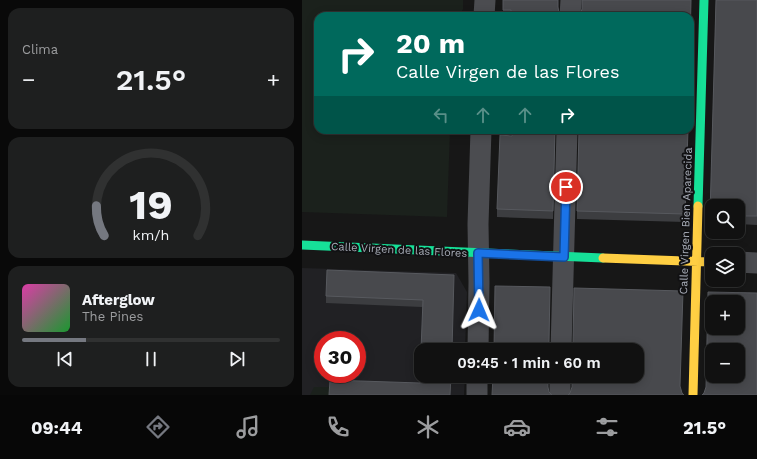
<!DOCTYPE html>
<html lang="es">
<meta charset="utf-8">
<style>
:root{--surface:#111;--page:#1e1f1f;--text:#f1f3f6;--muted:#9c9d9f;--line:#303131;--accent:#757880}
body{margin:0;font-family:"Work Sans",sans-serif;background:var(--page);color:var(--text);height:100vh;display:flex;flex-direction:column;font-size:15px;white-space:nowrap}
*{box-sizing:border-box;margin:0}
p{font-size:13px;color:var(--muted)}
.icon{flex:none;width:22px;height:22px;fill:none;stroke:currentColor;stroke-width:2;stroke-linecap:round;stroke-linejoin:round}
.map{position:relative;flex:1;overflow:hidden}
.drawer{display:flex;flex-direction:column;gap:8px;padding:8px;background:#090909;width:302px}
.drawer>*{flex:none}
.hud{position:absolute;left:12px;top:12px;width:380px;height:122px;border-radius:12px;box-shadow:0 2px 10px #0003,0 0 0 1px var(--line);background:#00695c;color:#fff;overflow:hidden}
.controls{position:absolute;left:403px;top:199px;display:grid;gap:8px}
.controls a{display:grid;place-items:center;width:40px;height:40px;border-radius:8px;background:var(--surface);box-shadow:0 2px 10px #0003,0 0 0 1px var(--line);font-size:20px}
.speed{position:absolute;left:12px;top:331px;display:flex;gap:8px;font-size:20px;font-weight:700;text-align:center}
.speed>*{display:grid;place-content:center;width:52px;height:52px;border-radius:50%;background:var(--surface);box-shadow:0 2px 10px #0003,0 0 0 1px var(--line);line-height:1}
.speed .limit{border:6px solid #d22;background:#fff;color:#111}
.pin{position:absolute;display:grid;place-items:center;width:34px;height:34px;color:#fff;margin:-17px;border:2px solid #fff;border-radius:50%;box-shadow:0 1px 4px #0007}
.me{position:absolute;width:44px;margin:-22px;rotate:1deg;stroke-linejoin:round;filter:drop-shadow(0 0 3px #0008)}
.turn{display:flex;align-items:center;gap:14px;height:84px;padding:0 16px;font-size:18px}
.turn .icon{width:52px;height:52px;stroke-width:2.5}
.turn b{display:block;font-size:28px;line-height:34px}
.lanes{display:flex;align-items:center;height:38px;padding:0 16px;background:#0003;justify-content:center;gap:20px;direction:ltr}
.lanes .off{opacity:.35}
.big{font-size:30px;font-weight:600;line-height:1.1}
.drawer .card{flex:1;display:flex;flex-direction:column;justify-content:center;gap:6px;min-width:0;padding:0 14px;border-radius:12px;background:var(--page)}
.drawer .dial{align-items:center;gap:0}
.dial svg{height:104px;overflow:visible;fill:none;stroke:var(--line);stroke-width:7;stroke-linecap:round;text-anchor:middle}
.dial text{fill:var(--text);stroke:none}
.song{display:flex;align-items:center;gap:12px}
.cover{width:48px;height:48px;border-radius:6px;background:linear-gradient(135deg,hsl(320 70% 55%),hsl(130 70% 35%))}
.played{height:4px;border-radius:2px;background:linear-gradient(90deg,var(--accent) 25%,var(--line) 25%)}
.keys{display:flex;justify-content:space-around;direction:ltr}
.heat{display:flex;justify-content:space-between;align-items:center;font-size:22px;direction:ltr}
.trip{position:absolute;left:112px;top:343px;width:230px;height:40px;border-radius:12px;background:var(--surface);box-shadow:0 2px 10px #0003,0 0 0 1px var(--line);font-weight:600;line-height:40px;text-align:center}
.tab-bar{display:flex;height:64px;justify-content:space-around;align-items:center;background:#070707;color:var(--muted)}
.tab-bar .icon{width:28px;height:28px}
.tab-bar .current{color:var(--accent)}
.tab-bar b{font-size:18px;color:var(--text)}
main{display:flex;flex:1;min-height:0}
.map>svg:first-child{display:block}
.built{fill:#212124;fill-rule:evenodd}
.green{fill:#1b211c}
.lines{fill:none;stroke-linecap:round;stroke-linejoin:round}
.street{stroke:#4b4c50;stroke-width:21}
.fast{stroke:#16e098;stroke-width:9}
.slow{stroke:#ffcf43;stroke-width:9}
.wall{fill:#3c3d40}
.building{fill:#48494d;stroke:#57595e;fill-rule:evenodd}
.route-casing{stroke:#114b97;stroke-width:10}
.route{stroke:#1a73e8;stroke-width:7}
.labels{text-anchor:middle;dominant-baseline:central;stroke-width:4;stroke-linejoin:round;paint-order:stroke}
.street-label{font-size:11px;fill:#a8adb8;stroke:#111113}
</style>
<main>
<section class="drawer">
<div class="card"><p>Clima</p>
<div class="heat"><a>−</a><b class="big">21.5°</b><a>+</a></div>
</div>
<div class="card dial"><svg viewBox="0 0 100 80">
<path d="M14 69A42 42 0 1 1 86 69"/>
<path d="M14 69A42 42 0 0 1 8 46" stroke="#757880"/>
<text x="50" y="56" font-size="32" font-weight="700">19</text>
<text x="50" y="72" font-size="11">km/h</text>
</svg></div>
<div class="card">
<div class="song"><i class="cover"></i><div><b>Afterglow</b><p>The Pines</p></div></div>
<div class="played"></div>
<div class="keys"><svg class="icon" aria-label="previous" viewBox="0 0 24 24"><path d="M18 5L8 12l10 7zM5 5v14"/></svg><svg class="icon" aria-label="pause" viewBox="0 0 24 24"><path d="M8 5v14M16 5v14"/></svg><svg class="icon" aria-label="next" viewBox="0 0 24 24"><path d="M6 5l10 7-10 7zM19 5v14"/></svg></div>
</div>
</section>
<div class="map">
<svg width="455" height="395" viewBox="0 0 455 395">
<rect width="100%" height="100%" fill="#171717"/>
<path class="built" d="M0,268L154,273L165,292L163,350H119V376H163L162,395H0ZM21,340H55V374H21Z"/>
<path class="green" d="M0,0H161V9L158,16H16V130H148L145,217L0,212Z
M12,387H28V395H8Z"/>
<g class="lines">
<path class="street" d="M182,16L183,0
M268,16L269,0
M436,262L455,263
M176,350L177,282L176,224L179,130
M259,350L265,130
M175,395V376
M258,395V376"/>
<path class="fast" d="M396,206L402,0
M0,245L301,258"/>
<path class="slow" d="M301,258L410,262
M391,395L396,206"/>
</g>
<path class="wall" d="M201,0L256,9L257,13L260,16H201Z
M414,0H455V225L436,224V206H410V223H408Z
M253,130L251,219L195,217V209L210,136Z
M386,130L383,222L275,219V211Z
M152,275L120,307L24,303V296Z"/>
<path class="building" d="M201,0H256V7L257,13L260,16H209V10H201Z
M280,0H389L388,45V16H276L278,15L280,9Z
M414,0H455V216H436V206H410V215H408Z
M211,130H253L251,211L195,209L198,135L210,136Z
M277,130H386L383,214L275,211Z
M25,270L152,275L150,350H119L121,300L24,296Z
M193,286L248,287L247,342L248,347L251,350H192Z
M272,288L381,291L378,386L380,393L382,395H266L268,393L270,387V376H335V350H267L269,348L271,343Z
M406,292L455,293V395H400L402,393L404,387ZM410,302H436V328H410ZM410,350H436V376H410Z
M119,353V376H149L148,395H27L28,380L118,383Z
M191,376H246V387L247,392L250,395H190Z"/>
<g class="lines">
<g class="route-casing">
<path id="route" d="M177,310L176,253L262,257L264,187"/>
</g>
<use href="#route" class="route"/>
</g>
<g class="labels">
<g class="street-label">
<text transform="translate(384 221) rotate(-88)">Calle Virgen Bien Aparecida</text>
<text transform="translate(97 250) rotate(3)">Calle Virgen de las Flores</text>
</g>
</g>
</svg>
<div class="controls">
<a><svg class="icon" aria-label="search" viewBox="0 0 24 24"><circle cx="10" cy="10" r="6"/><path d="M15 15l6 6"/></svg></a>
<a><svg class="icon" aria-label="layers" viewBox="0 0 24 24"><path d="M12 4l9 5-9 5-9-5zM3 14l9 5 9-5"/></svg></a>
<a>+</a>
<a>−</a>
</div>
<div class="speed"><div class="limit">30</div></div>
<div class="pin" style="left:264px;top:187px;background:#d93025"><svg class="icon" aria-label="arrive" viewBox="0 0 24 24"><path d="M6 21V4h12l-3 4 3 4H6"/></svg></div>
<svg class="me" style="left:177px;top:310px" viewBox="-20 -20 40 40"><path d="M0-17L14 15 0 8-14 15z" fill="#1a73e8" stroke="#fff" stroke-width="4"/></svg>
<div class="trip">09:45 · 1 min · 60 m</div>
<div class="hud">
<div class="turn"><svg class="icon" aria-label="right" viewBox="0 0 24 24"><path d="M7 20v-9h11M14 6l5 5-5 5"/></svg><div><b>20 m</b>Calle Virgen de las Flores</div></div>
<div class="lanes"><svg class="icon off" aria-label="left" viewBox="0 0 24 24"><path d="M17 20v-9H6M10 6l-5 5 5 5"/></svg><svg class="icon off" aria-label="ahead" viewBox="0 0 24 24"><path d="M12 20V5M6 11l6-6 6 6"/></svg><svg class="icon off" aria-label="ahead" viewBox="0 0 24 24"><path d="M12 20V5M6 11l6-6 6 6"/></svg><svg class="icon" aria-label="right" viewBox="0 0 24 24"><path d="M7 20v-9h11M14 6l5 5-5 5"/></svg></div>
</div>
</div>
</main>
<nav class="tab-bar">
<b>09:44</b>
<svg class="icon current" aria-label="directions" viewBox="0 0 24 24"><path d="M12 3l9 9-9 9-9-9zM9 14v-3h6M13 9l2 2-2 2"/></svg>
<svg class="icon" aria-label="music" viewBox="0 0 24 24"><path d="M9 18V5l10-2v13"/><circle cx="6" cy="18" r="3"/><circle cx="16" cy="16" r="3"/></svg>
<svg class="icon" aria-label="phone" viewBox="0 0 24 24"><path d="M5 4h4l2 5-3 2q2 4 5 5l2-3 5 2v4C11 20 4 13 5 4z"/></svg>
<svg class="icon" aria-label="climate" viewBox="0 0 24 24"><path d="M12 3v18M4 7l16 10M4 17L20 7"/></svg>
<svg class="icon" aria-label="car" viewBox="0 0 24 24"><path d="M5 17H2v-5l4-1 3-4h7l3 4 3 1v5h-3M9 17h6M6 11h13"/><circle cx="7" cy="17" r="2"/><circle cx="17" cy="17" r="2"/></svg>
<svg class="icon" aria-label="filters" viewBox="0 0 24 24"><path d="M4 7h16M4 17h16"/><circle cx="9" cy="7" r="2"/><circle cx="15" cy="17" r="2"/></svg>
<b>21.5°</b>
</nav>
